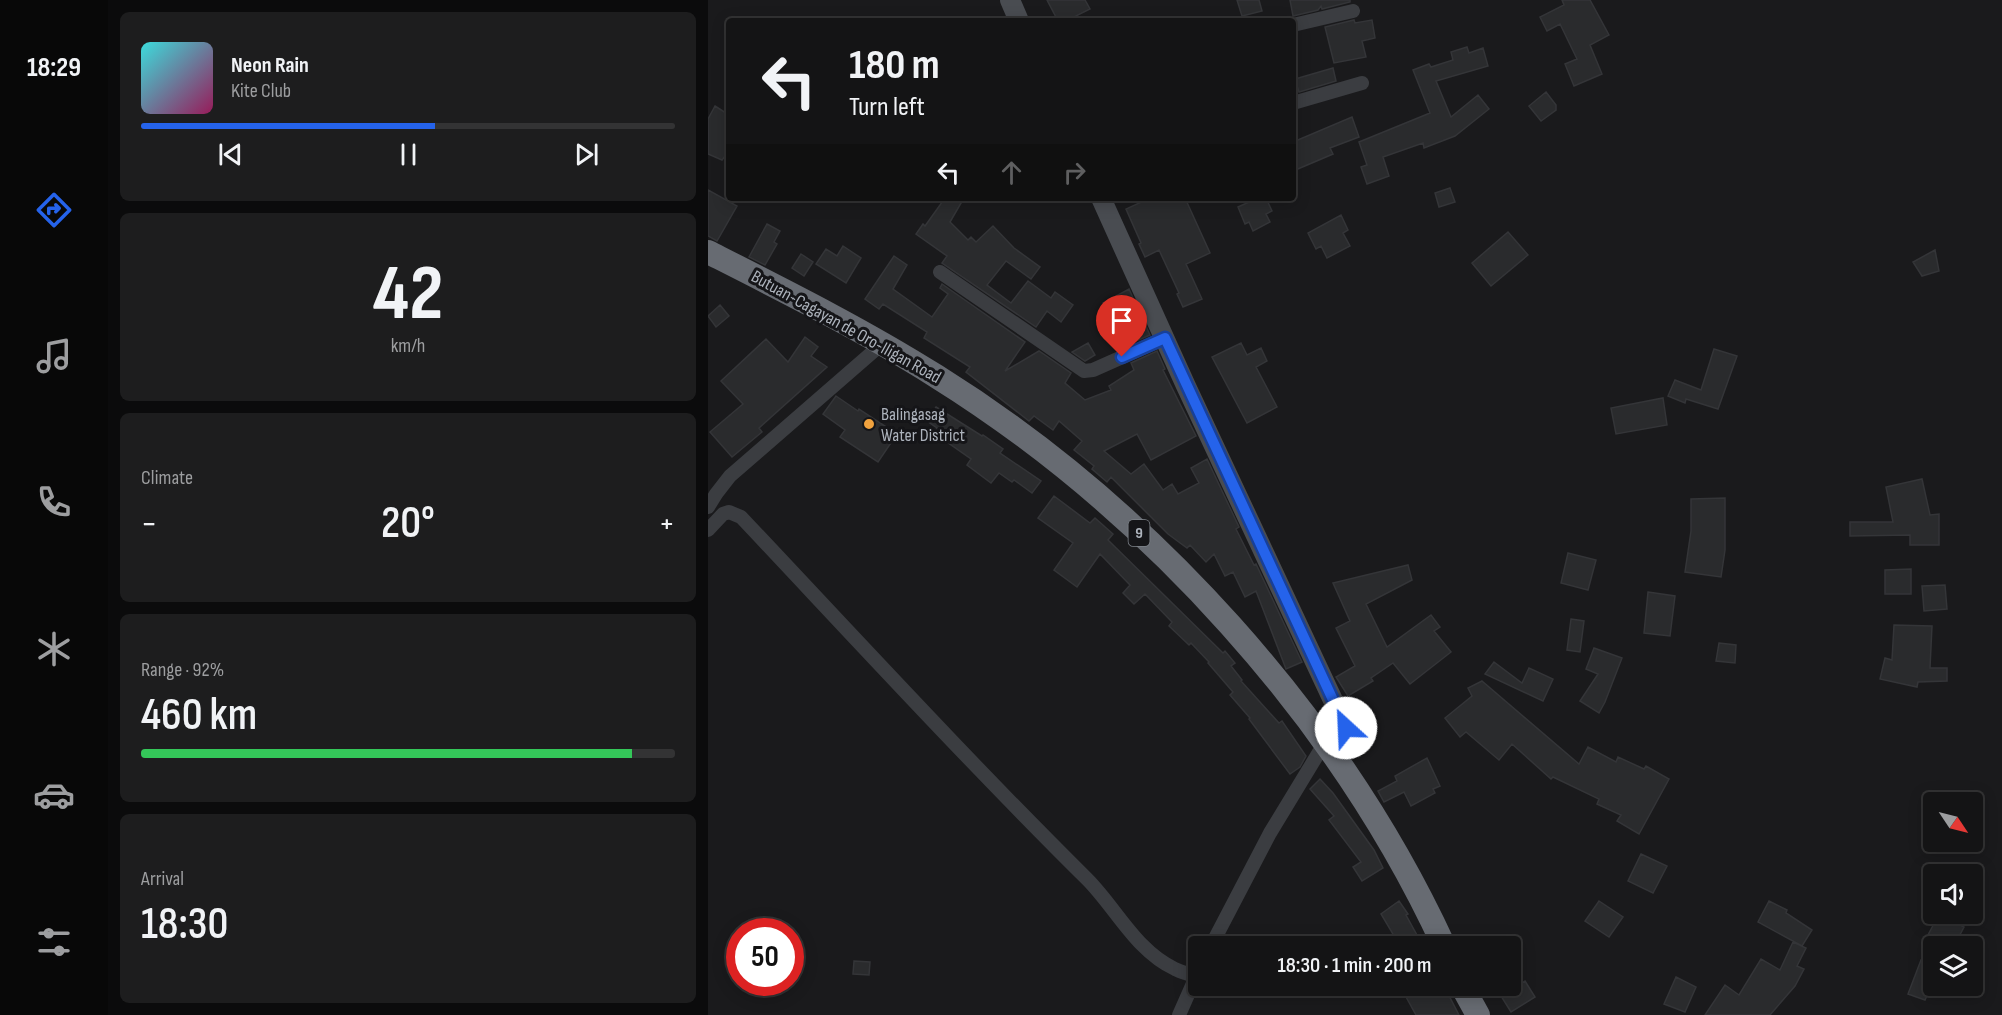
<!DOCTYPE html>
<meta charset="utf-8">
<style>
:root{--surface:#141415;--page:#1d1d1e;--text:#f1f3f6;--muted:#9d9ea0;--line:#333334;--accent:#2563eb}
body{margin:0;font-family:"Sofia Sans Condensed",sans-serif;background:var(--page);color:var(--text);height:100vh;display:flex;flex-direction:column;font-size:22px;white-space:nowrap}
*{box-sizing:border-box;margin:0}
p{font-size:20px;color:var(--muted)}
.icon{flex:none;width:33px;height:33px;fill:none;stroke:currentColor;stroke-width:2;stroke-linecap:round;stroke-linejoin:round}
.map{position:relative;flex:1;overflow:hidden}
.panel{display:flex;flex-direction:column;gap:12px;padding:12px;background:#0b0b0c;width:600px}
.panel>*{flex:none}
.guide{position:absolute;left:18px;top:18px;width:570px;height:183px;border-radius:6px;box-shadow:0 3px 15px #0003,0 0 0 2px var(--line);background:#141415;color:var(--text);overflow:hidden}
.needle{width:39px;rotate:125deg}
.fabs{position:absolute;left:1215px;top:792px;display:grid;gap:12px}
.fabs a{display:grid;place-items:center;width:60px;height:60px;border-radius:6px;background:var(--surface);box-shadow:0 3px 15px #0003,0 0 0 2px var(--line);font-size:30px}
.speed{position:absolute;left:18px;top:918px;display:flex;gap:12px;font-size:30px;font-weight:700;text-align:center}
.speed>*{display:grid;place-content:center;width:78px;height:78px;border-radius:50%;background:var(--surface);box-shadow:0 3px 15px #0003,0 0 0 2px var(--line);line-height:1}
.speed .limit{border:9px solid #d22;background:#fff;color:#111}
.pin{position:absolute;display:grid;place-items:center;width:51px;height:51px;color:#fff;margin:-62px -26px;border-radius:50% 50% 50% 0;rotate:-45deg;box-shadow:0 0 6px #0007}
.pin .icon{rotate:45deg}
.me{position:absolute;width:66px;margin:-33px;rotate:335deg;stroke-linejoin:round;filter:drop-shadow(0 0 4px #0008)}
.turn{display:flex;align-items:center;gap:21px;height:126px;padding:0 24px;font-size:27px}
.turn .icon{width:78px;height:78px;stroke-width:2.5}
.turn b{display:block;font-size:42px;line-height:51px}
.lanes{display:flex;align-items:center;height:57px;padding:0 24px;background:#0003;justify-content:center;gap:30px;direction:ltr}
.lanes .off{opacity:.35}
.big{font-size:45px;font-weight:600;line-height:1.1}
.panel .card{flex:1;display:flex;flex-direction:column;justify-content:center;gap:9px;min-width:0;padding:0 21px;border-radius:9px;background:var(--page)}
.panel .dial{align-items:center;gap:0}
.dial b{font-size:78px;line-height:1}
.song{display:flex;align-items:center;gap:18px}
.cover{width:72px;height:72px;border-radius:9px;background:linear-gradient(135deg,hsl(180 70% 55%),hsl(330 70% 35%))}
.played{height:6px;border-radius:3px;background:linear-gradient(90deg,var(--accent) 55%,var(--line) 55%)}
.keys{display:flex;justify-content:space-around;direction:ltr}
.heat{display:flex;justify-content:space-between;align-items:center;font-size:33px;direction:ltr}
.charge{height:9px;border-radius:4px;background:linear-gradient(90deg,#34c759 92%,var(--line) 0)}
.trip{position:absolute;left:480px;top:936px;width:333px;height:60px;border-radius:6px;background:var(--surface);box-shadow:0 3px 15px #0003,0 0 0 2px var(--line);font-weight:600;line-height:60px;text-align:center}
main{display:flex;flex:1;min-height:0}
.dock{display:flex;flex-direction:column;width:108px;justify-content:space-around;align-items:center;background:#080808;color:var(--muted)}
.dock .icon{width:42px;height:42px}
.dock .current{color:var(--accent)}
.dock b{font-size:27px;color:var(--text)}
.map>svg:first-child{display:block}
.building{fill:#2a2b2d;stroke:#343538;stroke-width:1.5}
.lines{fill:none;stroke-linecap:round;stroke-linejoin:round}
.street{stroke:#3b3d41;stroke-width:14}
.secondary{stroke:#494c51;stroke-width:20}
.highway{stroke:#676b72;stroke-width:24}
.route-casing{stroke:#184099;stroke-width:15}
.route{stroke:#2563eb;stroke-width:10}
.poi-dot{fill:#f0a23e;stroke:#151518;stroke-width:2}
.labels{text-anchor:middle;dominant-baseline:central;stroke-width:6;stroke-linejoin:round;paint-order:stroke}
.shield{fill:#151518;stroke:#7f848b;stroke-width:1.5}
.shield-label{font-size:16px;font-weight:bold;fill:#adb3bc}
.street-label{font-size:18px;fill:#adb3bc;stroke:#151518}
.poi-label{font-size:18px;fill:#adb3bc;stroke:#151518;text-anchor:start}
</style>
<main>
<nav class="dock">
<b>18:29</b>
<svg class="icon current" aria-label="directions" viewBox="0 0 24 24"><path d="M12 3l9 9-9 9-9-9zM9 14v-3h6M13 9l2 2-2 2"/></svg>
<svg class="icon" aria-label="music" viewBox="0 0 24 24"><path d="M9 18V5l10-2v13"/><circle cx="6" cy="18" r="3"/><circle cx="16" cy="16" r="3"/></svg>
<svg class="icon" aria-label="phone" viewBox="0 0 24 24"><path d="M5 4h4l2 5-3 2q2 4 5 5l2-3 5 2v4C11 20 4 13 5 4z"/></svg>
<svg class="icon" aria-label="climate" viewBox="0 0 24 24"><path d="M12 3v18M4 7l16 10M4 17L20 7"/></svg>
<svg class="icon" aria-label="car" viewBox="0 0 24 24"><path d="M5 17H2v-5l4-1 3-4h7l3 4 3 1v5h-3M9 17h6M6 11h13"/><circle cx="7" cy="17" r="2"/><circle cx="17" cy="17" r="2"/></svg>
<svg class="icon" aria-label="filters" viewBox="0 0 24 24"><path d="M4 7h16M4 17h16"/><circle cx="9" cy="7" r="2"/><circle cx="15" cy="17" r="2"/></svg>
</nav>
<section class="panel">
<div class="card">
<div class="song"><i class="cover"></i><div><b>Neon Rain</b><p>Kite Club</p></div></div>
<div class="played"></div>
<div class="keys"><svg class="icon" aria-label="previous" viewBox="0 0 24 24"><path d="M18 5L8 12l10 7zM5 5v14"/></svg><svg class="icon" aria-label="pause" viewBox="0 0 24 24"><path d="M8 5v14M16 5v14"/></svg><svg class="icon" aria-label="next" viewBox="0 0 24 24"><path d="M6 5l10 7-10 7zM19 5v14"/></svg></div>
</div>
<div class="card dial"><b>42</b><p>km/h</p></div>
<div class="card"><p>Climate</p>
<div class="heat"><a>−</a><b class="big">20°</b><a>+</a></div>
</div>
<div class="card"><p>Range · 92%</p><b class="big">460 km</b><div class="charge"></div></div>
<div class="card"><p>Arrival</p><b class="big">18:30</b></div>
</section>
<div class="map">
<svg width="1294" height="1015" viewBox="0 0 1294 1015">
<rect width="100%" height="100%" fill="#1a1a1c"/>
<path class="building" d="M339,0H377L382,9L358,21H350Z
M529,0H551L554,11L534,16Z
M582,0H642V2L614,9L613,6L610,10L585,16Z
M854,0H882L901,35L882,45L894,74L866,86L857,64L869,59L852,24L839,31L832,17L856,5Z
M646,20L647,23L664,20L667,38L654,41L658,57L626,63L617,27Z
M759,47L761,53L775,48L780,66L728,81L743,117L770,95L781,109L747,136L716,148L715,143L675,157L681,176L659,184L653,167L659,165L651,142L722,113L705,70L721,64L723,67L745,60L743,52Z
M625,68L628,81L591,92L587,79Z
M838,92L848,105V110L833,121L821,106Z
M7,106L21,115V151L14,160L0,154V119Z
M644,117L651,137L622,148L625,154L585,171V142Z
M742,188L747,202L731,207L727,193Z
M0,190L29,206L9,241L0,236Z
M237,198H256L242,222L260,240L263,237L268,242L285,226L306,248L332,267L323,279L298,261L279,285L303,303L320,281L343,298L347,292L365,305L353,322L339,311L328,327L234,263L239,256L208,234L215,224L217,226Z
M442,198H477L502,253L478,264L494,299L475,307L469,294L471,293L451,250L437,257L431,244L433,243L418,209Z
M550,198H558L564,211L558,214L562,222L545,231L541,222L537,224L530,207Z
M633,215L640,230L635,233L642,246L619,258L613,246L608,249L600,233Z
M59,224L72,231L66,242L69,244L57,265L41,257Z
M800,232L820,255L783,286L764,263Z
M135,246L153,258L138,283L108,264L118,249L129,256Z
M1227,250L1231,271L1214,276L1205,262Z
M93,254L105,262L96,276L84,268Z
M186,256L199,265L185,289L224,317L240,294L232,288L234,284L317,342L297,371L331,351L363,373L357,383L377,400L403,390L401,386L426,370L423,363L449,351L457,369L455,370L488,436L443,460L429,434L396,451L423,474L436,464L455,490L464,484L470,494L491,483L483,468L499,459L531,527L528,529L546,565L548,564L594,662L578,669L548,591L537,597L525,572L517,576L506,554L498,562L482,545L479,548L460,534L403,477L399,482L384,469L386,466L366,450L374,441L351,421L345,430L326,416L321,421L258,372L262,367L216,338L219,332L175,304L171,309L157,299Z
M421,289L442,335L414,347L410,339L416,343L414,340L423,336L410,311L402,315L395,303Z
M12,305L21,316L8,327L0,316Z
M97,337L110,347L103,356L119,367L51,428L54,432L24,457L2,432L35,404L13,381L58,339L80,362Z
M380,343L387,355L377,361L364,352Z
M533,343L539,355L553,348L559,361L548,367L569,407L539,423L504,357Z
M1006,349L1029,356L1010,409L978,399L977,403L960,396L967,380L993,390Z
M128,396L150,411L151,409L189,434L170,462L132,437L137,430L115,414Z
M955,398L959,425L908,434L903,408Z
M228,407L274,436L275,435L295,449L292,453L333,481L324,493L306,480L304,482L291,473L283,483L259,465L263,459L226,433L229,428L219,421Z
M1214,479L1222,515L1231,514V545H1202V535L1142,536V522H1185L1178,487Z
M346,496L382,523L387,518L405,534L400,540L515,653L517,651L527,663L523,666L534,680L533,681L571,723L574,721L598,756L592,767L582,774L541,719L542,718L522,695L525,692L500,663L501,662L483,643L481,645L461,626L464,622L437,594L426,604L415,593L422,585L392,554L369,587L346,570L365,543L330,518Z
M1017,498V550L1013,577L977,572L983,531V499Z
M860,553L888,560L880,590L853,583Z
M700,565L704,580L658,604L679,647L723,615L732,627L726,631L743,652L702,684L685,663L663,678L665,681L640,696L628,677L647,666L628,628L642,621L625,583Z
M1203,569V594H1177V570Z
M1237,585L1239,609L1216,611L1214,586Z
M940,592L967,596L962,636L936,633Z
M863,619L876,621L872,652L859,650Z
M1186,625L1224,626L1222,668H1239V681L1210,682L1209,687L1172,679L1177,658L1184,660Z
M1011,643L1028,645L1027,663L1008,661Z
M886,648L914,658L897,702L891,713L872,701L890,674L878,669Z
M786,662L814,683L821,668L845,679L835,701L777,674Z
M774,681L871,764L880,747L908,762L910,757L936,769L938,766L961,779L931,834L909,821L913,815L889,804L891,799L845,777L843,779L804,744L791,760L758,732L752,737L737,718L764,696L760,688Z
M719,758L732,786L725,789L727,793L703,806L696,792L676,802L670,791L689,781L687,776Z
M612,779L625,793L666,850L675,868L654,881L645,867L653,862L621,820L626,816L602,789Z
M933,854L959,866L945,893L920,881Z
M691,901L700,914L698,915L715,946H692L673,914Z
M891,901L915,917L901,937L877,921Z
M1061,901L1079,910L1078,913L1104,930L1094,946L1050,922Z
M1231,914L1256,927L1246,946H1237L1219,937Z
M1085,942L1098,948L1089,966L1096,969L1087,986L1062,1015H997L1017,985L1031,995L1053,959L1072,970Z
M1213,960L1226,965V980L1217,1000L1200,994Z
M146,961L162,962L161,975L145,974Z
M968,977L988,987L977,1012L956,1004Z
M817,981L827,997L803,1012L793,996Z
M692,986H736L751,1015H708Z"/>
<g class="lines">
<path class="street" d="M585,25L645,11
M585,103L654,83
M232,272L376,371L385,370L457,338
M0,507L8,494L22,476L175,343
M0,530L15,514L21,512L33,517C147,638 260,761 379,879C408,908 428,951 467,969C473,972 481,974 488,977
M503,946L562,833L616,744
M471,1015L490,972"/>
<path class="secondary" d="M302,0L311,21
M393,198L478,386L638,728L616,744"/>
<path class="highway" d="M0,252C77,291 155,330 228,376C441,509 631,718 736,946
M754,986L770,1015"/>
</g>
<g class="lines">
<g class="route-casing">
<path id="route" d="M414,357L457,338L638,728"/>
</g>
<use href="#route" class="route"/>
</g>
<circle class="poi-dot" cx="161" cy="424" r="6"/>
<g class="labels">
<rect class="shield" x="420.5" y="520" width="21" height="26" rx="4.5"/>
<g class="shield-label">
<text x="431" y="533">9</text>
</g>
<g class="street-label">
<text transform="translate(138 327) rotate(29)">Butuan-Cagayan de Oro-Iligan Road</text>
</g>
<g class="poi-label">
<text x="173" y="414">Balingasag<tspan x="173" dy="21">Water District</tspan></text>
</g>
</g>
</svg>
<div class="fabs">
<a><svg class="needle" viewBox="-14 -14 28 28"><path d="M0-13l5 13h-10z" fill="#e53935"/><path d="M0 13l5-13h-10z" fill="#9d9ea0"/></svg></a>
<a><svg class="icon" aria-label="sound" viewBox="0 0 24 24"><path d="M4 9h4l5-4v14l-5-4H4zM17 9q2 3 0 6"/></svg></a>
<a><svg class="icon" aria-label="layers" viewBox="0 0 24 24"><path d="M12 4l9 5-9 5-9-5zM3 14l9 5 9-5"/></svg></a>
</div>
<div class="speed"><div class="limit">50</div></div>
<div class="pin" style="left:414px;top:357px;background:#d93025"><svg class="icon" aria-label="arrive" viewBox="0 0 24 24"><path d="M6 21V4h12l-3 4 3 4H6"/></svg></div>
<svg class="me" style="left:638px;top:728px" viewBox="-20 -20 40 40"><circle r="19" fill="#fff"/><path d="M0-13L10 11 0 6-10 11z" fill="#2563eb"/></svg>
<div class="trip">18:30 · 1 min · 200 m</div>
<div class="guide">
<div class="turn"><svg class="icon" aria-label="left" viewBox="0 0 24 24"><path d="M17 20v-9H6M10 6l-5 5 5 5"/></svg><div><b>180 m</b>Turn left</div></div>
<div class="lanes"><svg class="icon" aria-label="left" viewBox="0 0 24 24"><path d="M17 20v-9H6M10 6l-5 5 5 5"/></svg><svg class="icon off" aria-label="ahead" viewBox="0 0 24 24"><path d="M12 20V5M6 11l6-6 6 6"/></svg><svg class="icon off" aria-label="right" viewBox="0 0 24 24"><path d="M7 20v-9h11M14 6l5 5-5 5"/></svg></div>
</div>
</div>
</main>
